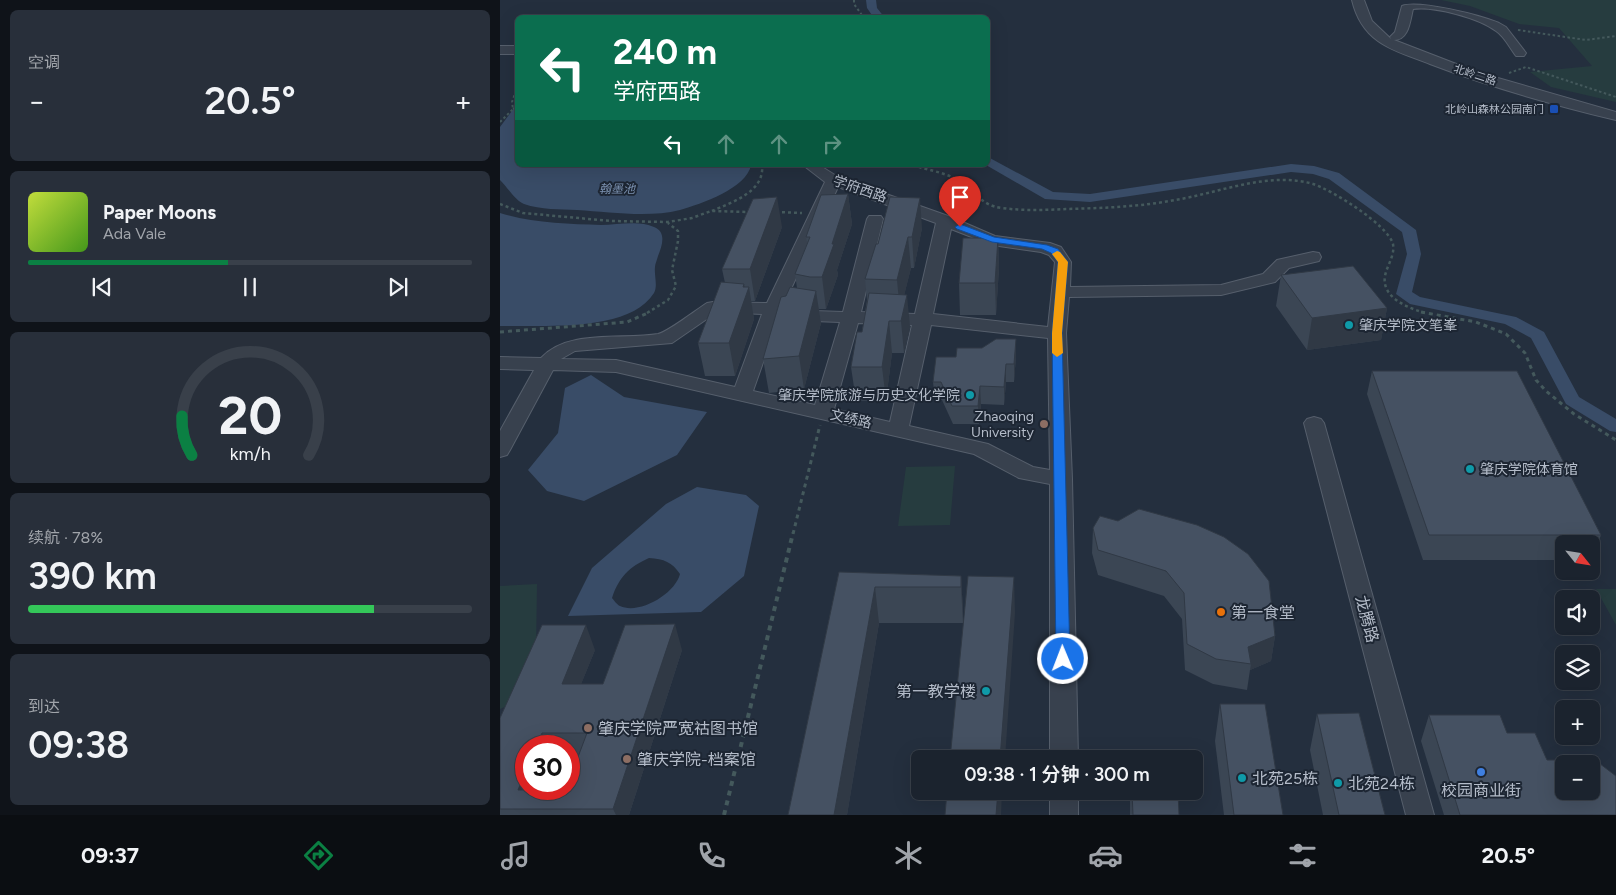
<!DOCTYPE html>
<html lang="zh">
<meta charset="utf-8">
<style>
:root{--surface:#1b232e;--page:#282f3a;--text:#f1f3f6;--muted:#a0a4aa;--line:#39404a;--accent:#0b8043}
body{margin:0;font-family:Figtree,"Noto Sans SC",sans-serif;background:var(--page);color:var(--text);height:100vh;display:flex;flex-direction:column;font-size:19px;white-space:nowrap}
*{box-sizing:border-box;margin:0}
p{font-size:16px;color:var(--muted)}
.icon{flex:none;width:28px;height:28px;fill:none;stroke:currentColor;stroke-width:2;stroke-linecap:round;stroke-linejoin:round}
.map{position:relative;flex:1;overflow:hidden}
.drawer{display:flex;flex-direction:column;gap:10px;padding:10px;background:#0f1319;width:500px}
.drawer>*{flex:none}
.top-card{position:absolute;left:15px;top:15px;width:475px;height:152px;border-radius:8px;box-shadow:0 5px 20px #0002,0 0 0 1px var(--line);background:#0b6e4f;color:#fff;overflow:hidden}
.needle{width:32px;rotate:120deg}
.tools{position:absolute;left:1055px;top:535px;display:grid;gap:10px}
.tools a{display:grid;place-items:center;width:45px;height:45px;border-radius:8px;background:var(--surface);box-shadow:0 5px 20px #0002,0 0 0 1px var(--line);font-size:25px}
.speed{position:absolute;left:15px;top:735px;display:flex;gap:10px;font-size:25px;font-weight:700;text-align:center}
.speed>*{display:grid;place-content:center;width:65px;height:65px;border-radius:50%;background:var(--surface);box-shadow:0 5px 20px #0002,0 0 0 1px var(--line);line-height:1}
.speed .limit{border:8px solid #d22;background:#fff;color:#111}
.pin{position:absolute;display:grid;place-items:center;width:42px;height:42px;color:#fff;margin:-51px -21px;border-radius:50% 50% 50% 0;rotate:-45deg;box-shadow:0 0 5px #0007}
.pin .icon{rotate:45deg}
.me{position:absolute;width:55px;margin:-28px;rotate:359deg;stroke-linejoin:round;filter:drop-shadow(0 0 4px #0008)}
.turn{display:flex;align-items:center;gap:18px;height:105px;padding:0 15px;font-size:22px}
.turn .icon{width:65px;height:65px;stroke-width:2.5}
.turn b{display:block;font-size:35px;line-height:42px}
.lanes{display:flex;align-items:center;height:48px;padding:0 15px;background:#0003;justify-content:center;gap:25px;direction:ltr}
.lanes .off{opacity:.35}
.big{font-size:38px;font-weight:600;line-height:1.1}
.drawer .card{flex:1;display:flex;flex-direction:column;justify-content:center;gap:8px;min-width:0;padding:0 18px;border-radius:8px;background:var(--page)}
.drawer .dial{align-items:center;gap:0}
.dial svg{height:130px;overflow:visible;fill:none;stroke:var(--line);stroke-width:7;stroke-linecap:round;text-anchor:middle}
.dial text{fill:var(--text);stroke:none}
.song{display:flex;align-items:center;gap:15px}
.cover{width:60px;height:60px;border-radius:8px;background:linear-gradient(135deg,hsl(70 70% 55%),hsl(100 70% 35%))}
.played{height:5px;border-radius:2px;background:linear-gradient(90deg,var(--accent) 45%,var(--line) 45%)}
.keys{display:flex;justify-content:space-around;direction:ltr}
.heat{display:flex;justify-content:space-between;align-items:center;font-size:28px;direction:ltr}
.charge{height:8px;border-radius:4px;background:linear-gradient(90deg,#34c759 78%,var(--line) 0)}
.trip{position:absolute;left:411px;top:750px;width:292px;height:50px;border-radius:8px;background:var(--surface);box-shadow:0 5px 20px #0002,0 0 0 1px var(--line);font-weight:600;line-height:50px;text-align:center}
.menu{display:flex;height:80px;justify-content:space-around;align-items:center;background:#0b0e12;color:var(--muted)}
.menu .icon{width:35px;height:35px}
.menu .active{color:var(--accent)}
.menu b{font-size:22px;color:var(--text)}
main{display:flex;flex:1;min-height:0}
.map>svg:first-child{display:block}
.green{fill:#263c3f}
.water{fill:#394c67;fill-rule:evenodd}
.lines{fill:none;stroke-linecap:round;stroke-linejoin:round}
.canal{fill:#394c67;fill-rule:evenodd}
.minor-casing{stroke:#565f6c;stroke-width:2}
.path-far3{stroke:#44595c;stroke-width:2;stroke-dasharray:2.5 2.5;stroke-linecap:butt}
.path-far2{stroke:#44595c;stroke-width:2.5;stroke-dasharray:3 3;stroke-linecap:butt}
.path-far1{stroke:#44595c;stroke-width:3;stroke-dasharray:4 4;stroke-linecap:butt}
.path{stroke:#44595c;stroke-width:4;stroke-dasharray:5 5;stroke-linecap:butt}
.minor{fill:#38414e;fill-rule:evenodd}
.wall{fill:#3b4654;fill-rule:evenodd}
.shaded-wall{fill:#303945}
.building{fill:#455162;stroke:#303945;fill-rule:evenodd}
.route{fill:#1a73e8;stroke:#114b97}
.slow{fill:#f59e0b}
.transit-dot{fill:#1a4fb4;stroke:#1d2633;stroke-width:2}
.culture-dot{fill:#0f9aa8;stroke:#1d2633;stroke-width:2}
.education-dot{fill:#8d6e63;stroke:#1d2633;stroke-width:2}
.food-dot{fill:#e8710a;stroke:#1d2633;stroke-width:2}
.shop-dot{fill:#3f7fe0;stroke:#1d2633;stroke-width:2}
.labels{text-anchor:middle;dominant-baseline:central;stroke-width:4;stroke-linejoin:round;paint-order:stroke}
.far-street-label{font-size:11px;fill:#b4bcc9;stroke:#1d2633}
.far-poi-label{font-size:11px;fill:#b4bcc9;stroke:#1d2633;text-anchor:end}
.far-water-label{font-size:12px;font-style:italic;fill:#7c92b1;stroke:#1d2633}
.street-label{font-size:14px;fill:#b4bcc9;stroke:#1d2633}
.poi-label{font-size:14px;fill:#b4bcc9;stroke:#1d2633;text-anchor:start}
.near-poi-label{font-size:16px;fill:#b4bcc9;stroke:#1d2633;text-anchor:start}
.near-street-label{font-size:16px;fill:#b4bcc9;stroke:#1d2633}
</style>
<main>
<section class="drawer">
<div class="card"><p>空调</p>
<div class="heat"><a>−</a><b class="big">20.5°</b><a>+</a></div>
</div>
<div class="card">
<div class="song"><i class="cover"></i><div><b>Paper Moons</b><p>Ada Vale</p></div></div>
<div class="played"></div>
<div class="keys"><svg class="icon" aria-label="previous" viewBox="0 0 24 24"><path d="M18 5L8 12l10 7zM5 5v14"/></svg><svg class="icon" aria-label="pause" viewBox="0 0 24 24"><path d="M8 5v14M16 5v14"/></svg><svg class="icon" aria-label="next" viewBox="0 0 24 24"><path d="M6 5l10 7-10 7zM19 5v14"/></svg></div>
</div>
<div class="card dial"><svg viewBox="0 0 100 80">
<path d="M14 69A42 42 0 1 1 86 69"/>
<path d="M14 69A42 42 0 0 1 8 45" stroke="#0b8043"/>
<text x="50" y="56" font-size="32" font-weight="700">20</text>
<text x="50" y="72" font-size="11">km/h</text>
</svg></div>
<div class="card"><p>续航 · 78%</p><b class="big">390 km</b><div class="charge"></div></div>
<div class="card"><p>到达</p><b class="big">09:38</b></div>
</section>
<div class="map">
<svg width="1116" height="815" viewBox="0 0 1116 815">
<rect width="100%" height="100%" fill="#242f3e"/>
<path class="green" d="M941,0H1116V102L1051,87L1030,72L1092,66L1059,28L1019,24L970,6Z
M455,466L450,525L398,526L406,467Z
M37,584L36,651L9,705L0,709V586Z
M1096,589H1116V625Z"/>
<path class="water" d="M17,104L18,165H251C247,188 201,204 180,210C148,218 110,212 77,210C60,209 41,210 24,204C16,201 7,187 0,180V127Z
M0,213C32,223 68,224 101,225C117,225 139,220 154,227C167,232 162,246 158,256C157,260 155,264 155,267C154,275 158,286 154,293C129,333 42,325 0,326Z
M91,375L124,397L207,412L177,455L84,501L47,491L28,470L58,433L65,388Z
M197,487L246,495L259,506L244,576L201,612L68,616L92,568L166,504ZM149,558C164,559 172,562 180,574C175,594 139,615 120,606C117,605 114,600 112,598C119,577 129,567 149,558Z"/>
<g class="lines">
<path class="canal" d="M366,0H376L377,8L385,18H374L367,8Z
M488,157L553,192L590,194L791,164L814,166L839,173L916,230L921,254L912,292L920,297L1016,317L1044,332L1079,397L1116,419V432L1110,431L1066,404L1031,338L1005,324L910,304L896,294L907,254L902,232L829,179L813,174L791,172L590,202L545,199L486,165H488Z"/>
<g class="minor-casing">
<path id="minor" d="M852,0H864L872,21L891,39L890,37L895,32L902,6C919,0 980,15 999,23L1006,27L1026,53L1024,56H1016C1010,48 1004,36 996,31C979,18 934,6 913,9C910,21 909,40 894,40L977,72L1116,112V120C1053,105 990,87 930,64C913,57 893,52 878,41C864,31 856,17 852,0Z
M0,46H18V54H0Z
M303,165H319L338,177L451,217L495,236L550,243L561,247L571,262L570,287L721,285L763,274L777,260L813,252L819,253L821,257L819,261L789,268L775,282L721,295L569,297L566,333L572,479L578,759H550V484L519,478L474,454L116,372L53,370L10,450L7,455L0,457V431L34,370L0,369V357L41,358C68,329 121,340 158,334C168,332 196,310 207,303L213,302L267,303L325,182ZM338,187L436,223L415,314L361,312L383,219L381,216H369L367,219L343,312L314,311L284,304ZM451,229L492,245L541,252L549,255L555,262L548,327L433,314ZM217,312L262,314L235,387L116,360L61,359L75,351L172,343ZM280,314L314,321L340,322L315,405L253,391ZM358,323L412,325L390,422L334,409ZM431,325L548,338L550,470L533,467L488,444L409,426Z
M814,417L821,419L824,423L934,815H906L804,423L807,419Z
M550,791H578V815H550Z"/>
</g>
<path class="path-far3" d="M354,0V4L364,18
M1018,30L1086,40L1116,36
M1009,73L1026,67L1116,97
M13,109L18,106
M0,122L13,109L12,102L18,85"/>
<path class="path-far2" d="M413,165C427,170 443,172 456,179C476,189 478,205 502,208C524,211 545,210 566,209C603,208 639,207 675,200C719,193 768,171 813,184C832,190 888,225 893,244C895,256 887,265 885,276C881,298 910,309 926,313
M0,204L23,213L111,221L168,222L192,218L211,211L249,212
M212,211C232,202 265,192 262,165
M276,212L302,213
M147,313L168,300L176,286L172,270L178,241V231L168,223"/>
<path class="path-far1" d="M921,312L976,322L1006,334L1025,353L1036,380L1046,391L1074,414L1116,440
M0,332L127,322L150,312
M293,534L320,425"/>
<path class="path" d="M224,815L293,533"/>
<use href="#minor" class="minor"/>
</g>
<path class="wall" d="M348,194L352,224L337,270L338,275L326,309H319L321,323L304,389L269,393L263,359L286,296L297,288L295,274L307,243L306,237Z
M282,227L255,301H251L254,319L235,376H205L198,343L225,283L222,269Z
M422,228L414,268H411L404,295L410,327L404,353H392L386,400L356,401L351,367L362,332L367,300L365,279L378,244Z
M498,238L499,268L496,315H460L459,283Z
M781,275L887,308L881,340L807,350L776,306Z
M516,356L514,382H506L504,405L481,404L479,424H453L442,400H435L433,382L456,357Z
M872,371L1101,535L1092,560L1091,544H1064V560H923L867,394Z
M593,528L775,636L771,661L750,670L747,690L713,684L685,670L682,619L664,596L598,575L592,553Z
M339,572L461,576L463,612V623H379L347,815H288Z
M95,650L81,684H103L182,650L129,815H0V718ZM26,746H69V758H77L66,789L40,790V789H26Z
M720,704L783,815H724L715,741Z
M817,714L885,815H823L810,750Z
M929,715L1007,733L1047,760L1116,815H944L921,741Z
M630,791H678L679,815H630Z"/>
<path class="shaded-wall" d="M348,194L352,224L337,270L338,275L326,309L322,277L332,244Z
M277,197L282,227L255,301L250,269Z
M420,198L422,228L414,268L412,237Z
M408,237L411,268L400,312L397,280Z
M498,238L499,268L496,315L495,283Z
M244,284L246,294L249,287L254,319L235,376L229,343Z
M316,291L321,323L304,389L299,356Z
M407,295L410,327L404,353L401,321Z
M887,308L881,340L807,350L812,318Z
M389,321L392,353L386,400L382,367Z
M516,339V356L514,382V364Z
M506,364V382L504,405V387Z
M480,386L481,404L479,424L478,406Z
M461,576L463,612V623L461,587Z
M514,577L515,613L505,759H500Z
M375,587L379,623L347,815H334Z
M175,624L182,650L129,815H116L113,809Z
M86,625L95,650L71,709L62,684Z
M775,636L771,661L750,670L751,664L748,647Z
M42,733L47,746H36Z
M26,770V789H40L32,809L18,790Z
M498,791H502L501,815H496Z"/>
<path class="building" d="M348,194L332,244H334L322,277H310L295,274L310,237H306L321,195Z
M277,197L250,269H222L253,199Z
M390,197L420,198L412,237H408L397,280L365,279L376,244H378Z
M463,238H498L495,283H459Z
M853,266L887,308L812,318L781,275Z
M221,282L244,284L243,287H249L229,343H198Z
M290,287L316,291L299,356L263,359L281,297L286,296Z
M369,293L407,295L401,321H389L382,367H351L357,332H362Z
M496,339H516L514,364H506L504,387L480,386L478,406H452L441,382H433L436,357H456L457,348H482Z
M872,371H1017L1101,535H929Z
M639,509L697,525L724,537L748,554L769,581L775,636L748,647L751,664L716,659L687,644L684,593L666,571L598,550L593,528L600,516L618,521Z
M339,572L461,576V587H375L334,815H288Z
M468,576L514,577L500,759H450Z
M175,624L113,809H0V718L42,625H86L62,684H103L125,625ZM42,733H87L69,781V789L18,790L26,770V746H36Z
M720,704H765L783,815H734Z
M859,713L885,815H839L817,714Z
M929,715H1000L1007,733H1035L1047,760H1095L1116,776V815H960ZM1064,764H1091V791H1064Z
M447,791H498L496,815H445Z
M632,791H678L679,815H633Z"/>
<path class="route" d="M460,224L494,237L547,245L558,249L568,262L562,333L570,659L568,663L563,665L558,663L556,659L552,333L558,262L551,253L542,249L492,242L457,229L455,227Z"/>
<path class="slow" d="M557,251L560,252L568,262L562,333L563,353L557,357L552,353V333L558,262L552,254Z"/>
<rect class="transit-dot" x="1049" y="104" width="10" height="10" rx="2.5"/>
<g class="culture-dot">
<circle cx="849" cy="325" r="5"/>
<circle cx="470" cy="395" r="5"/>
<circle cx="970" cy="469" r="5"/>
<circle cx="486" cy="691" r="5"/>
<circle cx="742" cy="778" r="5"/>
<circle cx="838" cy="783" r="5"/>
</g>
<g class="education-dot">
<circle cx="544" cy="424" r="5"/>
<circle cx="88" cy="728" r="5"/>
<circle cx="127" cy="759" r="5"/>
</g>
<circle class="food-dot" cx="721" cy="612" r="5"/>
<circle class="shop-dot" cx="981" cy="772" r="5"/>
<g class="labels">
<g class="far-street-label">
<text transform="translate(975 75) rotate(18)">北岭二路</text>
</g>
<g class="far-poi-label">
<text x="1044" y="109">北岭山森林公园南门</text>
</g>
<g class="far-water-label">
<text x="117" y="189">翰墨池</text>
</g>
<g class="street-label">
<text transform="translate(360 189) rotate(19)">学府西路</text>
<text transform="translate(351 419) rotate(13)">文绣路</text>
</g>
<g class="poi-label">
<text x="859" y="325">肇庆学院文笔峯</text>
<text x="460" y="395" text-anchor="end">肇庆学院旅游与历史文化学院</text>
<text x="534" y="416" text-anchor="end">Zhaoqing<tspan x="534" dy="16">University</tspan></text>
<text x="980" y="469">肇庆学院体育馆</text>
</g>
<g class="near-poi-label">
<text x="731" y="612">第一食堂</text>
<text x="476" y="691" text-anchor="end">第一教学楼</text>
<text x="98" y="728">肇庆学院严宽祜图书馆</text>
<text x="137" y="759">肇庆学院-档案馆</text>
<text x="752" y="778">北苑25栋</text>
<text x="848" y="783">北苑24栋</text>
<text x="981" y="790" text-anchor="middle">校园商业街</text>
</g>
<g class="near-street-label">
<text transform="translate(867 619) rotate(75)">龙腾路</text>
</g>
</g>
</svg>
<div class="tools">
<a><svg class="needle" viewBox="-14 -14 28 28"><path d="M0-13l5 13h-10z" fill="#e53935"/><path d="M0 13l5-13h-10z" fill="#a0a4aa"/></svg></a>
<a><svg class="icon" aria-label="sound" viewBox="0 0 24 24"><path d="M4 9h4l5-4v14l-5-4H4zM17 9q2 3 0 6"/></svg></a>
<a><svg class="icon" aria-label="layers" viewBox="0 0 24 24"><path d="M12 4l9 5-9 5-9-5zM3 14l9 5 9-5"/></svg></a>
<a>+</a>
<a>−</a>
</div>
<div class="speed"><div class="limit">30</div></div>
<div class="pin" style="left:460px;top:227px;background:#d93025"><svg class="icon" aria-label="arrive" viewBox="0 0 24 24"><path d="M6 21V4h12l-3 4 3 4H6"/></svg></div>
<svg class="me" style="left:563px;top:659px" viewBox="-20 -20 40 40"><circle r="17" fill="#1a73e8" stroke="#fff" stroke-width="3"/><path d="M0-11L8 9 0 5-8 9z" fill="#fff"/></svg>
<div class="trip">09:38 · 1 分钟 · 300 m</div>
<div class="top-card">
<div class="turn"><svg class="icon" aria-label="left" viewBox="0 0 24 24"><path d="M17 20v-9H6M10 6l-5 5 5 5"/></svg><div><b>240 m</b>学府西路</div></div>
<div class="lanes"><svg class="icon" aria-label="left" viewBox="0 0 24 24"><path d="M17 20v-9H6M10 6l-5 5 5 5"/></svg><svg class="icon off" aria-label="ahead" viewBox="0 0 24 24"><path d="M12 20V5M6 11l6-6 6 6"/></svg><svg class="icon off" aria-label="ahead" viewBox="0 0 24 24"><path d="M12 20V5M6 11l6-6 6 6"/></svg><svg class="icon off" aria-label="right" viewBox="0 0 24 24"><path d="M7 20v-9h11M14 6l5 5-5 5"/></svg></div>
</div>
</div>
</main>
<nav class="menu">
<b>09:37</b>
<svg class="icon active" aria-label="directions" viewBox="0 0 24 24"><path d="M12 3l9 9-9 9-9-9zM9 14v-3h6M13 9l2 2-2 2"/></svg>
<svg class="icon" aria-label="music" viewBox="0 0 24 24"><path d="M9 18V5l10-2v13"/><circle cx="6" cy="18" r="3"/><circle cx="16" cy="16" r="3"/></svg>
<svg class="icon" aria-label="phone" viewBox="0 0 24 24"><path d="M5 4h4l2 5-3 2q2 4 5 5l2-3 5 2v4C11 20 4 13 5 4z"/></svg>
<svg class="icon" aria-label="climate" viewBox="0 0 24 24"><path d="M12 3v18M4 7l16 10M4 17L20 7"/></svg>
<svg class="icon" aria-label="car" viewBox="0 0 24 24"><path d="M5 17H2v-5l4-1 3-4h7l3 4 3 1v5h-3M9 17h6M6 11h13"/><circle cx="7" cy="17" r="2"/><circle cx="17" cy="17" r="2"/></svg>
<svg class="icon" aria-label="filters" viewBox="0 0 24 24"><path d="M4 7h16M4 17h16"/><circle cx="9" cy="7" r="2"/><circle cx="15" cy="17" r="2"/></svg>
<b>20.5°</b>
</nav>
